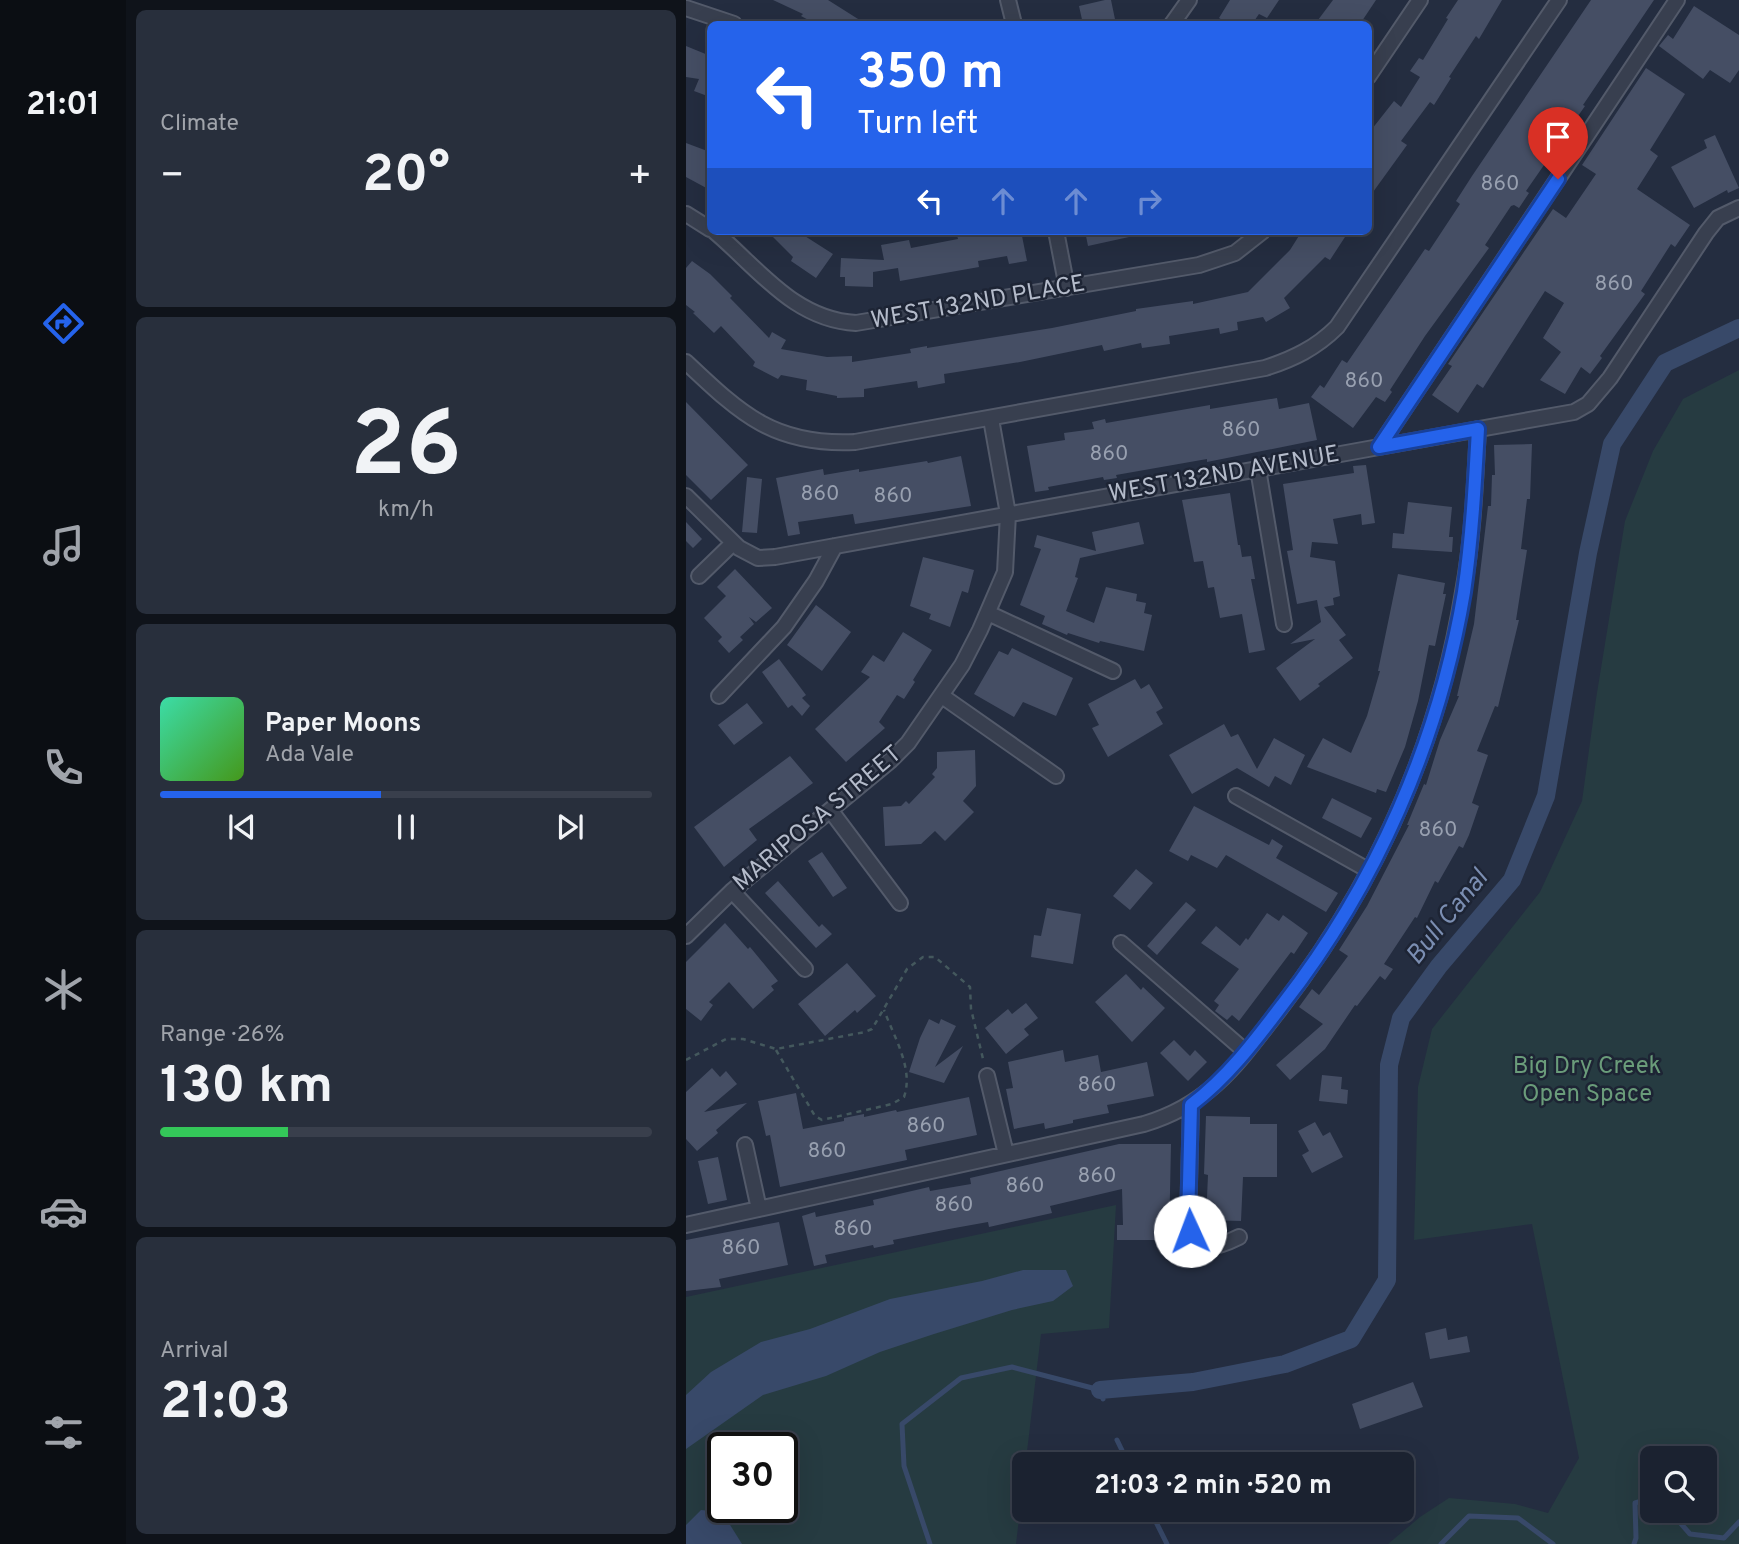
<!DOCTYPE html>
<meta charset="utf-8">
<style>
:root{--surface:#1b2230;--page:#282f3c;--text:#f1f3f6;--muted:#a0a4ab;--line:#393f4c;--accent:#2563eb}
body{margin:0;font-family:Overpass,sans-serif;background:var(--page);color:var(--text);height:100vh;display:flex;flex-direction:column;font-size:26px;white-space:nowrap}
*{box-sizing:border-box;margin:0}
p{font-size:23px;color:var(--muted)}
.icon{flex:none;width:38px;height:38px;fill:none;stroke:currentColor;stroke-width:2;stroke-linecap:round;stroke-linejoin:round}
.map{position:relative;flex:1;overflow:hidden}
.panel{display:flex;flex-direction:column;gap:10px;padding:10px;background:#0f131a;width:560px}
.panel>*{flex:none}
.guide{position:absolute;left:21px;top:21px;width:665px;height:214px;border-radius:10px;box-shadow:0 7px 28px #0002,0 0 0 2px var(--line);background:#2563eb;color:#fff;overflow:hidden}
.tools{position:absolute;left:954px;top:1446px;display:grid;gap:14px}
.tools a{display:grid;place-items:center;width:77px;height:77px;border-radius:10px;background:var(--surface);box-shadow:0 7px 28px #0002,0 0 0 2px var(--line);font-size:35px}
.speed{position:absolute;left:21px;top:1432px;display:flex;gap:14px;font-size:35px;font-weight:700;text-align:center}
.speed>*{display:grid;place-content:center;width:91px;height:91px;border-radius:50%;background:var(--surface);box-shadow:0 7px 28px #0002,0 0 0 2px var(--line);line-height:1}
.speed .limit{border:4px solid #111;border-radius:10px;background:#fff;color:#111}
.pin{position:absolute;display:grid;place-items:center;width:60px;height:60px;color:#fff;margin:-72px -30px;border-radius:50% 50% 50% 0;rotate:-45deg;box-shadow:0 0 7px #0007}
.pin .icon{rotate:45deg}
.me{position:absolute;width:77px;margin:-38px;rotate:358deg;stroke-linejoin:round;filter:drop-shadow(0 0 5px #0008)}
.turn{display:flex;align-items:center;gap:24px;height:147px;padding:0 35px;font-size:32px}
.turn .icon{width:91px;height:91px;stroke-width:2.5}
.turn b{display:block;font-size:49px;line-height:60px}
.lanes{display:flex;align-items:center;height:66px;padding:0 35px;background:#0003;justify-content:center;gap:35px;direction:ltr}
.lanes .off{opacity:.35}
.big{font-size:52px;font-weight:700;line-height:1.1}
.panel .tile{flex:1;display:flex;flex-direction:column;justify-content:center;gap:10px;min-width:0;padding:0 24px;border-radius:10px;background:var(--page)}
.panel .dial{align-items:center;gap:0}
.dial b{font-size:91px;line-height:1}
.song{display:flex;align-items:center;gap:21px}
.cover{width:84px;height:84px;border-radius:10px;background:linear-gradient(135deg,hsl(160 70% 55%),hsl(100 70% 35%))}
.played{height:7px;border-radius:4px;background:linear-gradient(90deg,var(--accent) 45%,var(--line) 45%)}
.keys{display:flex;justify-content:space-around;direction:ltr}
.heat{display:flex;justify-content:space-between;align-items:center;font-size:38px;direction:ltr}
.charge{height:10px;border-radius:5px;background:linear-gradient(90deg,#34c759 26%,var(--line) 0)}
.trip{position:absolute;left:326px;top:1452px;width:402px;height:70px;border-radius:10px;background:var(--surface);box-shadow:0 7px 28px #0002,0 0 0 2px var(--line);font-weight:700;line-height:70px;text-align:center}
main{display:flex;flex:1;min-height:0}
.tab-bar{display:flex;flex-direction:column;width:126px;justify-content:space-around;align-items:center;background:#0b0e13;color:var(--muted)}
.tab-bar .icon{width:49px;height:49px}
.tab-bar .current{color:var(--accent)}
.tab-bar b{font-size:32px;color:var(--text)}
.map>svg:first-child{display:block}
.green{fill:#263b41;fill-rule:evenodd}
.water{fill:#384969}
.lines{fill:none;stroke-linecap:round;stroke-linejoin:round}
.stream{stroke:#384969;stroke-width:5}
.canal{stroke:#384969;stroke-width:18}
.building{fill:#454e64}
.minor-casing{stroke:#535a6a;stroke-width:18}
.path{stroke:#44585d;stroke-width:2.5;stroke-dasharray:5 5;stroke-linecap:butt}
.minor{stroke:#383f4f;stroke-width:14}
.route-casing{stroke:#184099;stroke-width:18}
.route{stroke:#2563eb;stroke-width:12}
.labels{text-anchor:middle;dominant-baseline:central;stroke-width:5;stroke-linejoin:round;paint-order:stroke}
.number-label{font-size:21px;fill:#98a0b0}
.street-label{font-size:24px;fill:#b4bbca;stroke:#1d2434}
.park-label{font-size:24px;fill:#6a9c7a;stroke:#1d2434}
.water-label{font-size:26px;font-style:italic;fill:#7b8eb2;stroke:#1d2434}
</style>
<main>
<nav class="tab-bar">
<b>21:01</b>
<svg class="icon current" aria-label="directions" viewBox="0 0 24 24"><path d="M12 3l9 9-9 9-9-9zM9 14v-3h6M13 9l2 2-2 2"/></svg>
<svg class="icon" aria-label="music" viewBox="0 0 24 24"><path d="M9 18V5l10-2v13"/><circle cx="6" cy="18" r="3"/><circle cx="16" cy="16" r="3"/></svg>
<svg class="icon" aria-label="phone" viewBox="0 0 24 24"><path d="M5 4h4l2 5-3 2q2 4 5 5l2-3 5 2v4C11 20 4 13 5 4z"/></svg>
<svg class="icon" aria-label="climate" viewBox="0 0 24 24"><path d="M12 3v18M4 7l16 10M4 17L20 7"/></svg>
<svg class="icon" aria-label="car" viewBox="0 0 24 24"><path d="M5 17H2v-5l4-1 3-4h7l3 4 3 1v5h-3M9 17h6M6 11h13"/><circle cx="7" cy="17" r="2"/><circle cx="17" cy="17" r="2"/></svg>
<svg class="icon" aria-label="filters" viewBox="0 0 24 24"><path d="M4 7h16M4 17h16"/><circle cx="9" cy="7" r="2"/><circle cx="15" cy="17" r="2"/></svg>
</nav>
<section class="panel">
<div class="tile"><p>Climate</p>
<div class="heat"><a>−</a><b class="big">20°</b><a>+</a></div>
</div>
<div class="tile dial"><b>26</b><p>km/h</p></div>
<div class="tile">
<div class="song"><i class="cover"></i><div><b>Paper Moons</b><p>Ada Vale</p></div></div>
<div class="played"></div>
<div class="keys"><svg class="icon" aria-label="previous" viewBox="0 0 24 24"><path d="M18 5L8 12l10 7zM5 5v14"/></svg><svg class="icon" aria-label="pause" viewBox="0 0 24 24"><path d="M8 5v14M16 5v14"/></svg><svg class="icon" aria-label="next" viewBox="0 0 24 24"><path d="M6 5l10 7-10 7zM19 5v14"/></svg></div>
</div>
<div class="tile"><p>Range · 26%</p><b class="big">130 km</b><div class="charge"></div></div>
<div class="tile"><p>Arrival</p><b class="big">21:03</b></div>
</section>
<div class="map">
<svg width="1053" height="1544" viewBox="0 0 1053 1544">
<rect width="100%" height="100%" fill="#242d40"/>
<path class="green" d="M1053,370V1544H702L734,1517L763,1498L829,1504L862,1513L893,1458L846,1224L728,1240L732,1087L746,1029L854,892L896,801L910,699L939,521L967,451L997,399ZM966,1458H1018V1510H966Z
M430,1205L423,1328L355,1334L330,1544H0V1297ZM37,1447H96V1507H37Z"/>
<path class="water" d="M337,1270H380L387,1286L367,1301L326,1310L248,1334L194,1352L140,1376L77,1395L0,1449V1395L25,1372L75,1342L124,1329L204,1299L296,1281Z
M15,1510L36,1512L56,1544H0V1525Z"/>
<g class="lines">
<path class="stream" d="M431,1440L443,1465
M464,1510L481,1544
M983,1510L1004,1534L1038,1538L1053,1522
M244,1544L218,1466L216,1424L275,1378L326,1367L414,1390L417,1399
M755,1544L783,1516L832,1518L867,1544
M948,1544L950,1538L949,1503L966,1498"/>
<path class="canal" d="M414,1390L507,1382L599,1364L665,1339L701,1280L703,1065L715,1018L753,966L826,880L860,796L902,553L926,444L979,363L1053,328"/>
</g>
<path class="building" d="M87,0H142L180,24H130L115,16L117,14Z
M419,0H425L430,24H397L393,6Z
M544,0H593L581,18L573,14L566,24H543L533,18Z
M647,0H690L674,24H629Z
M772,0H816L793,39L790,36L763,77L765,78L748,105L744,102L715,141L721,145L682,199V134L708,101L715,107L734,77L724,71L733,58L737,60L762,19L760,18Z
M905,0H968L897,105L899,106L840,191L843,193L833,208L828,205L825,206L799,245L803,248L739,336L704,390L706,392L699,402L690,397L667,428L625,397L634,385L638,388L656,360L661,363L739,249L743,251L774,204L770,201L786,176Z
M1008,6L1053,35V70L1044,83L1024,70L1017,79L973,46L982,35L987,39Z
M0,46L22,55L24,51V97L8,91L13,79L0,77Z
M960,68L999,94L964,150L972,156L951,189L1004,225L989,247L985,244L955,291L959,294L914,356L916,358L904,374L895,367L879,394L854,380L875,352L857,338L878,303L859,291L797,388L791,384L772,413L746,395L766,366L762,364L867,209L880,218L910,174L896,165Z
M1029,135L1053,188L1042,193L1041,190L1008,208L985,167L1021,148L1018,140Z
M0,143L24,152V190L0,177Z
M81,231H111L147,254L130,278L105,261L107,257Z
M270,231H335L341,261L323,264L321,256L292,261L293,267L214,281L212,268L187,272V287L159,286V277H154L155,258L198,260L195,245L223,240L225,248L272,239Z
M399,231H442L443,237L402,246Z
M616,231H650L659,237L644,260L639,257L598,298L604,308L580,322L577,317L551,322L552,330L534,334L533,328L483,336L484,344L456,348L455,343L418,351L416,345L334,362L258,374L259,383L232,388L231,381L178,389V397L151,398V396L120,390L121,380L95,375L92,379L67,366L69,362L35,326L28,333L7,313L9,312L0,305V268L6,261L24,274L46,296L44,298L83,338L86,332L100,340L95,349L141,357L166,356V362L225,353L224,349L241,346V348L366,328L450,311V309L507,301V304L562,292L604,250Z
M591,398L593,409L623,403L631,440L521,462V459L430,475L431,478L418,480L417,477L362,487L363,490L349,492L341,446L379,440L378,433L408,429L406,422L419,419L420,423L524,405V409Z
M0,402L62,465L25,500L0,475Z
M846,444L844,499H841L835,549L841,550L830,620H833L812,707L809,706L791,751L802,755L786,803L793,806L783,835L777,848L773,846L752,883L749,881L731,918L729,917L698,964L707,969L699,980L694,976L671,1006L669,1005L639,1049L604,1080L590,1065L637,1024L613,1007L626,989L633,995L662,956L653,950L681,906L723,825H721L738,784L740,785L754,740L773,696H771L788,624L802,506H805L806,475H809L808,445Z
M275,456L285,506L169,524L167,514L112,522L114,534L102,536L90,478L137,469L138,475L173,469V472L241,461L242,463Z
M680,465L689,523L676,525L675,514L647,519L652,544L626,542L624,557L649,561L654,596L647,598L648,605L638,607L660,635L653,640L667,658L632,684L634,686L614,701L590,668L629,639L604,644L635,622L631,600L611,604L601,551L607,550L597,484L668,473L667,466Z
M61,477L76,479L71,533L56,532Z
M544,493L552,545H554L556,557L565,556L569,579H565L579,650L563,653L556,614L534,618L528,587L522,588L517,561L508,562L496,500Z
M722,502L766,507L763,537H767L766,552L706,548L707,533L718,534Z
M0,522L16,539L7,548L0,541Z
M453,522L458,544L394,558L389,577L392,578L380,611L408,623L420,587L451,594L450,601L460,603L458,613L466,615L458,651L414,641L413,643L382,633L381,635L356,624L359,616L334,605L355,549L348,547L351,535L410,551L406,532Z
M237,557L288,570L282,593L276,591L264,627L243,619L245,614L224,606Z
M49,569L86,608L70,622L63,617L68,624L54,637L57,640L43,653L32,641L36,637L18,618L40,596L31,587Z
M712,574L759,583L757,594H760L749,646L743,645L732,701L719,747L700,792L691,789L690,793L621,767L637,738L665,753L681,716L694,671H692Z
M130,605L165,632L136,671L101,645Z
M217,632L246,650L227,680L229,682L218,699L211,695L193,722L199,728L160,762L129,729L184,677L175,672L187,655L198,662Z
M326,648L387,678L370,716L337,702L328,717L288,694L313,651L322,655Z
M93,659L120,695L116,698L124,706L116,716L106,705L102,708L76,672Z
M449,679L455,689L463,684L477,708L470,712L477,724L422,757L406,728L413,725L402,704Z
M61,703L77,723L48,745L32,725Z
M538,724L545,737L552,734L571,769L588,738L619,755L605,785L589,776L583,787L551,768L506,794L483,755Z
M289,750L290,786L277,801L288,812L259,841L249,831L235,844L199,846L197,807L215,806L220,801L223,804L249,777L246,774L251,768V752Z
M104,756L127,783L63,829L71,840L38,867L8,827Z
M646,798L686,818L675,838L636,818Z
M508,806L583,845L586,839L597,846L590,858L652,893L640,912L540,855L531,868L505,855L502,861L483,851Z
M136,852L161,888L147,897L122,861Z
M450,869L467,883L444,910L427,896Z
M92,881L133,927L136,924L146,934L130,948L79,893Z
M500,902L510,910L471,955L461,946Z
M361,908L395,914L387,964L345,957L348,935L355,936Z
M581,913L593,921L597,915L622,933L608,954L605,952L553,1021L546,1015L541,1020L529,1011L533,1005L528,1001L553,969L515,943L530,926L554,946L560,938L562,940Z
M39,923L62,949L64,947L92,981L85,986L88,990L67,1009L43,982L23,1002L27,1005L15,1021L0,1009V962Z
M161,963L190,996L171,1013L169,1010L139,1036L112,1004Z
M440,974L455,990L457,987L479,1008L446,1042L409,1002Z
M340,1003L352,1018L338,1029L343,1035L320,1054L299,1028L322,1009L326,1014Z
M243,1019L253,1024L255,1019L270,1026L249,1067L277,1046L258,1083L223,1072L234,1038Z
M488,1040L504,1056L509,1050L521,1062L502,1081L474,1053Z
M377,1050L379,1062L412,1055L415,1072L461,1062L468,1096L421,1105L423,1113L387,1120V1123L359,1129L358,1123L328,1129L320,1089L327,1088L322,1062Z
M26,1068L34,1077L40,1071L51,1084L18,1112L61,1103L30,1130L32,1133L11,1151L0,1139V1092Z
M636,1075L656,1077L655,1089L662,1090L661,1104L633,1101Z
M110,1093L117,1129L158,1121V1118L178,1114V1117L210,1110L211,1112L283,1097L291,1135L219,1150L221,1160L94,1187L84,1135L80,1136L72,1101Z
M520,1116L564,1117V1124H591V1177H557L555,1221L520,1220L522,1175L518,1174Z
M629,1122L637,1136L644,1132L657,1157L626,1173L616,1155L623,1151L612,1131Z
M433,1144H485L483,1240H431V1225H437L436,1189L364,1206L366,1213L303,1227L302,1222L263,1229L207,1240L208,1244L188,1248L187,1245L139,1255L141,1263L128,1266L116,1216L129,1212L130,1217L188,1205L187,1200L243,1187L244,1191L285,1184L284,1178Z
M32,1157L41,1200L22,1204L12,1161Z
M93,1222L102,1265L33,1279L35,1287L0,1291V1240Z
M760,1328L762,1340L781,1336L784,1352L744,1359L739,1333Z
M727,1382L737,1407L674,1429L666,1404Z"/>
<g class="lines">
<g class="minor-casing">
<path id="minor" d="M322,0L328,24
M0,8L48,24
M486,24L503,0
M682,77L734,0
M0,214L24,229
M28,231C72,268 108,320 170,323L513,265L549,253L577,231
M370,231L381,288
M0,362C55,414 88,446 169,442L579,368C607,359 630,348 651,327L873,0
M693,447L888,412L902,404L924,378L1020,233L1032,218L1053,208
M572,469L598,624
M0,496L53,548L72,558L89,557L693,447L991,0
M13,576L47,543
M302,613L427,671
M33,696L98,627L130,581L149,546
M256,696L370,776
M550,796L682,870
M145,811L214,903
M46,891L119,969
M0,936L46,891L205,760L222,743L276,665L294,630L319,572L322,514L305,419
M435,943L560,1052
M301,1076L320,1154
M505,1106L502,1222C509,1255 529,1249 553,1237
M59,1145L73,1209
M0,1225L458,1124C525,1104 552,1063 593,1010C688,887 752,746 777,592C787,538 789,483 792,429"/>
</g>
<path class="path" d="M90,1050L129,1116L136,1120L206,1104L218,1097C228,1069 208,1037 198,1010
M0,1060L40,1039H57L90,1049L179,1032L186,1029L221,969L237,957H249L284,987L285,1009L298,1063"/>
<use href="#minor" class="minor"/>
</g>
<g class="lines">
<g class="route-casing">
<path id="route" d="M504,1231L502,1222L505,1105C542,1077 569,1041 597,1004C690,885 753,741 778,592C786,538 789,483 792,429L693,447L872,179"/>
</g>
<use href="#route" class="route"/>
</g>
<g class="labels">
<g class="number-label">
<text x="814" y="184">860</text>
<text x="928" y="284">860</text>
<text x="678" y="381">860</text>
<text x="555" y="430">860</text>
<text x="423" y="454">860</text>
<text x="134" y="494">860</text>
<text x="207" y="496">860</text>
<text x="752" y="830">860</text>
<text x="411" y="1085">860</text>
<text x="240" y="1126">860</text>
<text x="141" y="1151">860</text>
<text x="411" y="1176">860</text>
<text x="339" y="1186">860</text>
<text x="268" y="1205">860</text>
<text x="167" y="1229">860</text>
<text x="55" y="1248">860</text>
</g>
<g class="street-label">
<text transform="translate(292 303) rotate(-10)">WEST 132ND PLACE</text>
<text transform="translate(538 475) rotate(-10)">WEST 132ND AVENUE</text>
<text transform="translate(132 819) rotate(-40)">MARIPOSA STREET</text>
</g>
<g class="park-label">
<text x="901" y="1067">Big Dry Creek<tspan x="901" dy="28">Open Space</tspan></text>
</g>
<g class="water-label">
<text transform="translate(762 918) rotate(-51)">Bull Canal</text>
</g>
</g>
</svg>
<div class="tools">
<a><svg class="icon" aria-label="search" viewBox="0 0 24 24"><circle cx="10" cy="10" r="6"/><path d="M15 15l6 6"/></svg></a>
</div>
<div class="speed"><div class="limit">30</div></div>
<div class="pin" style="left:872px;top:179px;background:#d93025"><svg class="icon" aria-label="arrive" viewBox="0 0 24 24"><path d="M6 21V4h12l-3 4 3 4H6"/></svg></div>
<svg class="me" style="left:504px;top:1231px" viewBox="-20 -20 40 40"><circle r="19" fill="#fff"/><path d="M0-13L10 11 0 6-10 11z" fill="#2563eb"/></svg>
<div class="trip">21:03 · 2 min · 520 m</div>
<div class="guide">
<div class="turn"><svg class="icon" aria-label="left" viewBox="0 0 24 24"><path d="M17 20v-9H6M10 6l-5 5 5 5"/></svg><div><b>350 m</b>Turn left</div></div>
<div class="lanes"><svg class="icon" aria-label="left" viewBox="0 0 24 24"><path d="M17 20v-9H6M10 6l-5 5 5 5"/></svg><svg class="icon off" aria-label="ahead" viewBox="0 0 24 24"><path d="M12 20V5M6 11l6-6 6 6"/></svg><svg class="icon off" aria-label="ahead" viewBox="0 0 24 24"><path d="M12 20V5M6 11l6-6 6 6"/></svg><svg class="icon off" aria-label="right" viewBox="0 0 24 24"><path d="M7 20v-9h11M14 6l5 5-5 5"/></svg></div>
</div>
</div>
</main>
